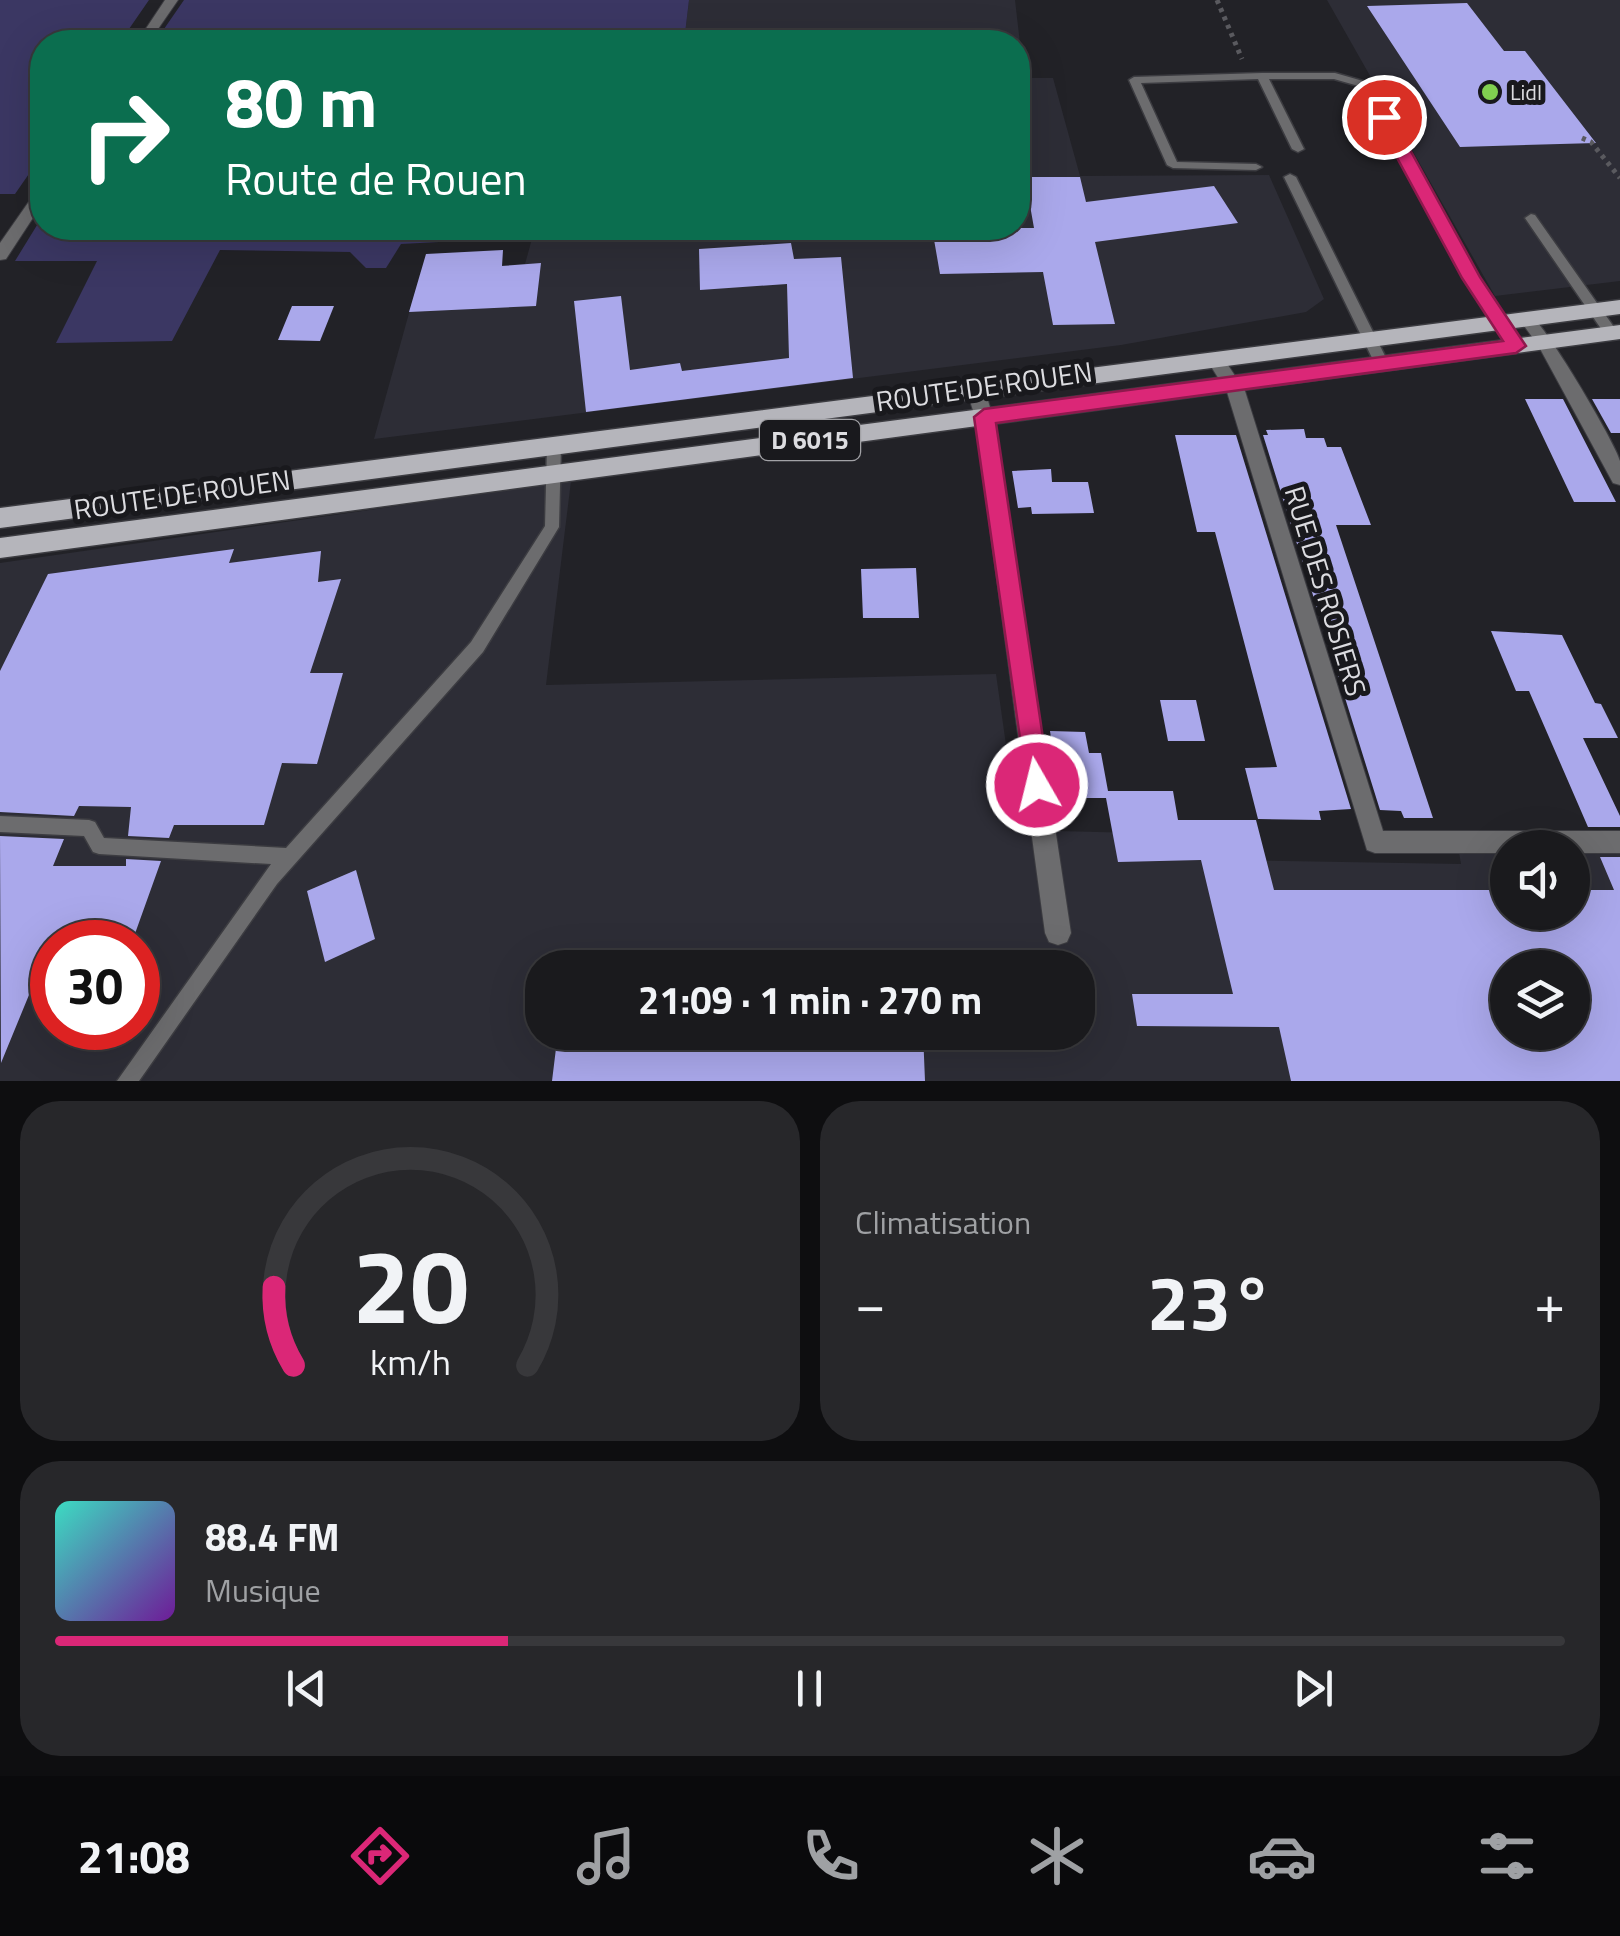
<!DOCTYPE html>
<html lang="fr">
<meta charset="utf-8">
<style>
:root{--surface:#1a1a1d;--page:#27272a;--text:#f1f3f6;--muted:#9fa1a4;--line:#38383b;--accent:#db2777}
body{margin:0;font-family:"Titillium Web",sans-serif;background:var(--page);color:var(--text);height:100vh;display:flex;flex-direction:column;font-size:38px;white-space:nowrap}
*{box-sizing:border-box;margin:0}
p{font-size:32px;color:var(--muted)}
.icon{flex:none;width:55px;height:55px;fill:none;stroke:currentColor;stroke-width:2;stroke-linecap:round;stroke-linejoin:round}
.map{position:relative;height:1081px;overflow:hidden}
.details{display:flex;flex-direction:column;gap:20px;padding:20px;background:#0e0e10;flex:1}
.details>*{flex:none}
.guide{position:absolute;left:30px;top:30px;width:1000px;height:210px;border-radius:40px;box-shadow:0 10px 40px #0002,0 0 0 2px var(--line);background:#0b6e4f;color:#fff;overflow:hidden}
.buttons{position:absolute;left:1490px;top:830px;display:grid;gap:20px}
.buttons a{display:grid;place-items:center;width:100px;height:100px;border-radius:50%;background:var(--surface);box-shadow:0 10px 40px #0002,0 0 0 2px var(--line);font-size:50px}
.speed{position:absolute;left:30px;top:920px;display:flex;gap:20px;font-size:50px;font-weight:700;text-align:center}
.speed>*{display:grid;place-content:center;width:130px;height:130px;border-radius:50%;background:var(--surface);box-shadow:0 10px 40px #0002,0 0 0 2px var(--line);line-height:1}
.speed .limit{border:15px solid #d22;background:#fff;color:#111}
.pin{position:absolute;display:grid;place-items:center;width:85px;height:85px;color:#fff;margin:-42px;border:5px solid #fff;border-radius:50%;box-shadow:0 2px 10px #0007}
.me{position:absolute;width:110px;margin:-55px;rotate:352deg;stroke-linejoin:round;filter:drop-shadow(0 0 8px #0008)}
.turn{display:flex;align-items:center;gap:35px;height:210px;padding:0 30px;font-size:45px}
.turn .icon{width:130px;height:130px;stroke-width:2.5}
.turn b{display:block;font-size:70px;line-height:85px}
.big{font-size:75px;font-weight:700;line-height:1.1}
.details .widget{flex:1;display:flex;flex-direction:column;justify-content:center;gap:15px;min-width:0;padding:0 35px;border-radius:40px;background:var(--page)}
.details .dial{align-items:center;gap:0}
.dial svg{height:260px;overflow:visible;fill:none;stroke:var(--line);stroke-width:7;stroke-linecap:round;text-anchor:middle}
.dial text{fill:var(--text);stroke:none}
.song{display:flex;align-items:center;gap:30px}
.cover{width:120px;height:120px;border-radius:15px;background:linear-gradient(135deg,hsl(170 70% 55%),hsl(280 70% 35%))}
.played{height:10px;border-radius:5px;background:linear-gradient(90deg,var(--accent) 30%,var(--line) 30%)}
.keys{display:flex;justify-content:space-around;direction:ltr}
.heat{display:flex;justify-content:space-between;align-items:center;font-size:55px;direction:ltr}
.details .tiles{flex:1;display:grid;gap:20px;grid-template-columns:1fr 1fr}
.widget:last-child{grid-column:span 2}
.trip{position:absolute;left:525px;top:950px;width:570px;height:100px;border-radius:40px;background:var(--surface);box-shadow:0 10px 40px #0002,0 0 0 2px var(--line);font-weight:700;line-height:100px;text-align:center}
.tabs{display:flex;height:160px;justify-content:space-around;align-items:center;background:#0a0a0c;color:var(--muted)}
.tabs .icon{width:70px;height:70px}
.tabs .on{color:var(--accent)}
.tabs b{font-size:45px;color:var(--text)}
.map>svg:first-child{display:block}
.built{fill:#2d2d36;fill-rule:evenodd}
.green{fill:#3b3763}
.building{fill:#aaa8eb;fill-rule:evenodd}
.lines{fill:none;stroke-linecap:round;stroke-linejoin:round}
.lane-casing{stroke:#3c3c41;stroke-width:3}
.street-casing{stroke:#3c3c41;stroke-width:2}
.primary-casing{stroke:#3c3c41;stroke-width:3}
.path{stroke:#5a5a5f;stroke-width:5;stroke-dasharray:4 5;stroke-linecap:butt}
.lane{fill:#6c6c6e;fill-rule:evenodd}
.street{fill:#6c6c6e;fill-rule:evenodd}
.primary{fill:#b5b5bb;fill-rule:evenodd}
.route{fill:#db2777;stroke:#8e194d;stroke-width:2.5}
.poi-dot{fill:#81d050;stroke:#19191d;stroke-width:4}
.labels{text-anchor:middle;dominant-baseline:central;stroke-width:10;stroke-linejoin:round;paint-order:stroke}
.far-poi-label{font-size:22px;fill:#dcdce0;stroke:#19191d;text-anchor:start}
.shield{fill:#19191d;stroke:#a2a2a6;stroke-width:2.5}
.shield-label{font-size:25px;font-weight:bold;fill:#dcdce0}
.street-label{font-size:28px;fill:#dcdce0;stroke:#19191d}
</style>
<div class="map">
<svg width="1620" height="1081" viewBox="0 0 1620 1081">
<rect width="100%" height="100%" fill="#222227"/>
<path class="built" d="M689,0H1015L1024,78H1053L1080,176L1269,175L1324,299L1306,312L1121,345L374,439L421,270L525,264L535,228H1018V42H684Z
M1327,0H1620V281L1495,296Z
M571,481L546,685L996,674L1018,830L1217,835L1224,860L1461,864L1459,852H1507L1508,912H1572L1573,853H1620V1081H0V563ZM52,942H138V1028H52ZM542,968H1078V1032H542ZM1508,968H1572V1032H1508Z"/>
<path class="green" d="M0,0H149L120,42H42V155L15,194H0Z
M184,0H689L684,42H155Z
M42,217V228H535L533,237L401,244L386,268H366L350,252L220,250L172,341L56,343L97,261H15Z"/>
<path class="building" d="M1467,3L1504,51H1525L1596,143L1460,147L1367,6Z
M1025,177H1080L1086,202L1214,186L1238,223L1095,242L1115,324L1053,325L1043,272L940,274L932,228H1034Z
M791,243L794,259L841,257L853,378L586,412L574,301L621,296L630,370L680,363L682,371L789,358L787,284L700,290L699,249Z
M503,250L502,266L541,263L536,306L409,312L426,254Z
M292,306H334L320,341L278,340Z
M1525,399H1563L1616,502H1574Z
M1592,399H1620V433H1611Z
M1304,429L1306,438H1324L1327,447H1341L1371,525H1336L1433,818H1404L1401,811L1380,810L1263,435H1268L1266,430Z
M1175,435H1236L1351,809L1319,811L1321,820L1258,819L1245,768L1277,767L1215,532H1197Z
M1051,469L1052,482H1088L1094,513L1032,514L1031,507L1018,508L1012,471Z
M234,549L229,563L321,551L318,582L341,579L310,673H343L317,764L282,763L264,825H174L169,838L128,836L131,807L79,806L74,816L0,812V671L48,574Z
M916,568L919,618H863L861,569Z
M1491,631L1562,635L1595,703L1601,704L1618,738H1583L1620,816V827H1588L1529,691H1516Z
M1160,700H1196L1205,741H1168Z
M1050,731L1085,732L1089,753H1101L1108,791H1173L1178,820H1256L1274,890H1508V912H1572V890H1614L1600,857H1620V1081H1291L1279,1027L1137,1026L1132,994H1233L1201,860L1118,862L1106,798H1060ZM1508,968H1572V1032H1508Z
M0,836L64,839L53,866H126V859L161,861L132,942H52V956H45L1,1063Z
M356,870L375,939L325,962L307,891Z
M558,1032H923L925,1081H552Z"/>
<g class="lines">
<g class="lane-casing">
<path id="lane" d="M1262,73H1335L1370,83L1478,277L1524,346L1522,349H1512L1466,278L1362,87L1334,79H1269L1304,149L1298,152L1292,149L1258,79L1141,83L1177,162L1256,164L1262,167L1256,170L1173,168L1167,165L1129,80L1134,77Z
M1290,174L1296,177L1389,364L1387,367H1377L1375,364L1284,177Z
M1531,214L1535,215L1616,330L1617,333L1616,336H1606L1525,218Z
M554,441L561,446L559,527L483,652L277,884L139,1081H117L271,864L99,854L93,852L84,836L0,832V816L89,820L95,822L104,838L286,848L471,642L545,526L547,446Z"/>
</g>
<g class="street-casing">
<path id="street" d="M165,0H178L149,42H137Z
M42,188V204L6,259L0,260V243L37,190Z
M1528,313C1543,320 1615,442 1620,461C1620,468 1620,478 1620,485L1613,483L1538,345L1519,319Z
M1216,354L1222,356L1245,391L1383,831H1620V853H1572V848H1508V853H1375L1367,850L1227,392L1207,360Z
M976,385L985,391L993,417L1071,933L1067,942L1058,945L1049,942L1045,933L975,417L967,391Z"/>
</g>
<g class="primary-casing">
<path id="primary" d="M1620,300V314L0,528V508Z
M1620,325V339L0,558V538Z"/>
</g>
<path class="path" d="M1217,0L1242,59
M1582,138L1591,142L1620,178"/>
<use href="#lane" class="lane"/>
<use href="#street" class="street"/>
<use href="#primary" class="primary"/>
</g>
<path class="route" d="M1384,112L1392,117L1480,277L1526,346L1516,353L996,423L1050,785L1046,794L1037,797L1028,794L974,417L984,409L1503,341L1462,278L1375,117Z"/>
<circle class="poi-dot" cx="1490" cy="92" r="10"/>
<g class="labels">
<g class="far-poi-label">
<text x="1510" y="92">Lidl</text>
</g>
<rect class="shield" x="760" y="420" width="100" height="40" rx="8"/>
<g class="shield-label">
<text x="810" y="440">D 6015</text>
</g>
<g class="street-label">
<text transform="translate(984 386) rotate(-8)">ROUTE DE ROUEN</text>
<text transform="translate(182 494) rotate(-8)">ROUTE DE ROUEN</text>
<text transform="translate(1326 591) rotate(73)">RUE DES ROSIERS</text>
</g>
</g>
</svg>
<div class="buttons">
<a><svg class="icon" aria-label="sound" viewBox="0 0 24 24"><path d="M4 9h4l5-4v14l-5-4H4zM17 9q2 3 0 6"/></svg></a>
<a><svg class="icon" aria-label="layers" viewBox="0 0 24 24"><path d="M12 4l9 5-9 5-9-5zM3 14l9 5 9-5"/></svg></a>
</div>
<div class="speed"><div class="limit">30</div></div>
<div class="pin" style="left:1384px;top:117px;background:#d93025"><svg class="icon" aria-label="arrive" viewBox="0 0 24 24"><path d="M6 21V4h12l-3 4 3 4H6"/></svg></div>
<svg class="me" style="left:1037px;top:785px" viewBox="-20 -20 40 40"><circle r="17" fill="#db2777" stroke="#fff" stroke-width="3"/><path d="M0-11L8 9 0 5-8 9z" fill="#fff"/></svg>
<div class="trip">21:09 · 1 min · 270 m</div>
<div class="guide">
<div class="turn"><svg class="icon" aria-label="right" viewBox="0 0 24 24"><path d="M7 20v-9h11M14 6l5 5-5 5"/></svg><div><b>80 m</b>Route de Rouen</div></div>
</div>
</div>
<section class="details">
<div class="tiles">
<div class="widget dial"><svg viewBox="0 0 100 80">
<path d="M14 69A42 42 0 1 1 86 69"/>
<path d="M14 69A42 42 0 0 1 8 45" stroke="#db2777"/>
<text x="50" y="56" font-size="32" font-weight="700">20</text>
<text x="50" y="72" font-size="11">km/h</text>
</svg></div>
<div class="widget"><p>Climatisation</p>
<div class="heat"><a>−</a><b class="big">23°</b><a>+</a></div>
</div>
<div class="widget">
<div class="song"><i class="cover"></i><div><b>88.4 FM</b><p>Musique</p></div></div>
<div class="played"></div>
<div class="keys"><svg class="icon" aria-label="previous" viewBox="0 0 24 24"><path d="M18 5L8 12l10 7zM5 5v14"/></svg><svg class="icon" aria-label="pause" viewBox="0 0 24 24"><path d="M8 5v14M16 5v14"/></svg><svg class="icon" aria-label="next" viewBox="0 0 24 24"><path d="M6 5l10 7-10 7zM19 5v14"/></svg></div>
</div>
</div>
</section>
<nav class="tabs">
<b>21:08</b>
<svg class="icon on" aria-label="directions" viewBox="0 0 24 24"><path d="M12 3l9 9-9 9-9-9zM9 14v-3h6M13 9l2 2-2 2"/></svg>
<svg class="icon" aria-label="music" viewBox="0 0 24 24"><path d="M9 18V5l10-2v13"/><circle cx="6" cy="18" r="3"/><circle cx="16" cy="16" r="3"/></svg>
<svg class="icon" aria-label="phone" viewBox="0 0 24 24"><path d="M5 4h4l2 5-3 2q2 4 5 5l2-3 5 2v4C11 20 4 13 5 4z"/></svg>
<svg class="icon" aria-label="climate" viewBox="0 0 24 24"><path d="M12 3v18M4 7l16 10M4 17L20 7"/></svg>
<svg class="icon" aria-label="car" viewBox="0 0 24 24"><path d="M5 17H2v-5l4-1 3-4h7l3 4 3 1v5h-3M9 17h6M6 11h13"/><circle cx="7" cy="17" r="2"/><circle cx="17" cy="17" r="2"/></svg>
<svg class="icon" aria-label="filters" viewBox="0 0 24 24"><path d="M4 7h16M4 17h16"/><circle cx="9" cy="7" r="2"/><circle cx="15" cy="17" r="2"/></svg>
</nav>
